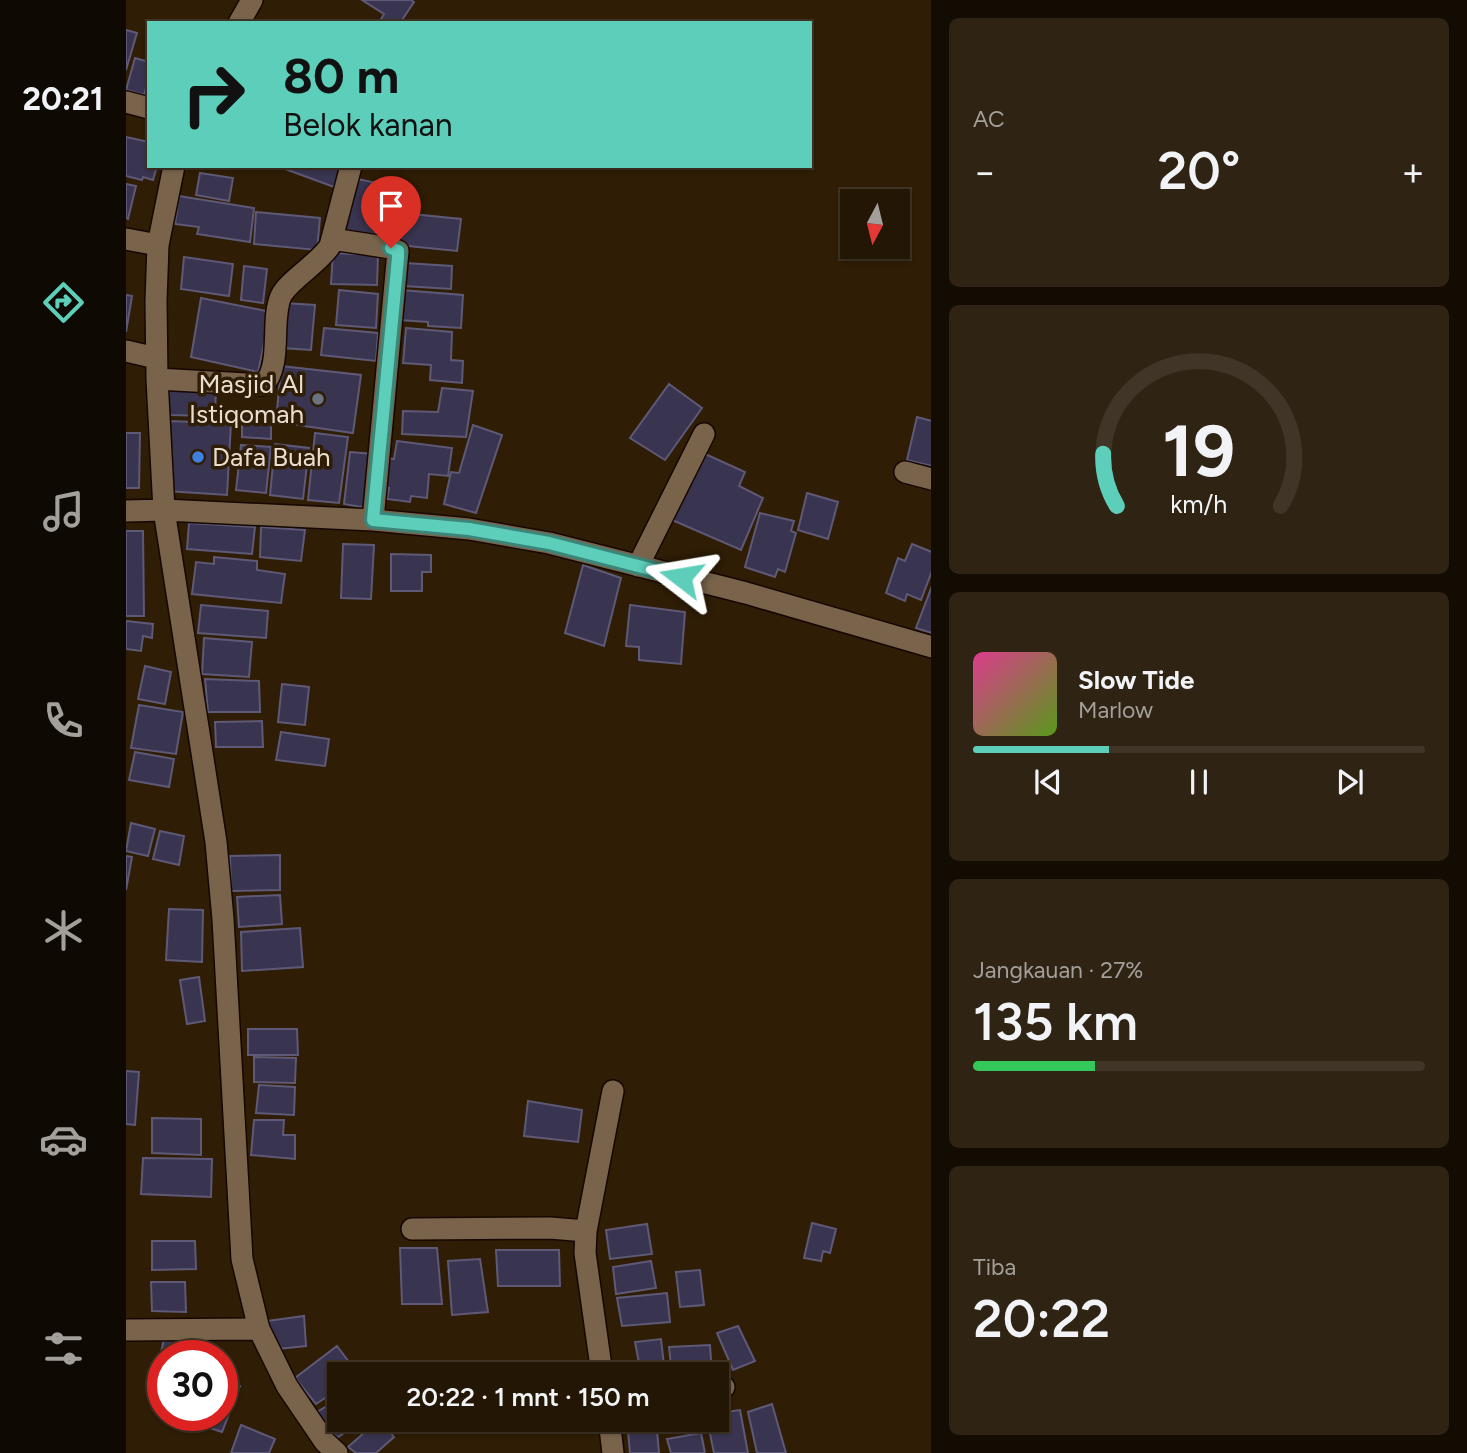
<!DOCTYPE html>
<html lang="id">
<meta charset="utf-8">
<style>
:root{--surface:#231604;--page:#2f2313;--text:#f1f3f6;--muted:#a39f9a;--line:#403526;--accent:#5cceba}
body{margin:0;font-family:Figtree,sans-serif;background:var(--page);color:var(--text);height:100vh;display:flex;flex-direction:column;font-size:26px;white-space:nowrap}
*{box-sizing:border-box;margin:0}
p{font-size:23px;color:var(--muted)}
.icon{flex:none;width:38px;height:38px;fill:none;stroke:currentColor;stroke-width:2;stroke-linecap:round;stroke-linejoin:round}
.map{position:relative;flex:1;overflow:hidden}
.side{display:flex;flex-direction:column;gap:18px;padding:18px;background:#130c02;width:536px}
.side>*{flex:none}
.hud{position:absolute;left:21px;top:21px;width:665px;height:147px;border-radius:0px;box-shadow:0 2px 5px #0004,0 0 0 2px var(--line);background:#5cceba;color:#111;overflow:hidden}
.needle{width:46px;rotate:187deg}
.fabs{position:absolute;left:714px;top:189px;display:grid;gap:14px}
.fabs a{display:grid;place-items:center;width:70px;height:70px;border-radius:0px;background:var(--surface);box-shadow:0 2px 5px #0004,0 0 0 2px var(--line);font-size:35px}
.speed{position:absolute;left:21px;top:1340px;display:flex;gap:14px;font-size:35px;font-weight:700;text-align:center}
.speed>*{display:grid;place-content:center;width:91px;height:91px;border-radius:50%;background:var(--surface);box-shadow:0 2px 5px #0004,0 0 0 2px var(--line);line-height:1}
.speed .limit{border:10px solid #d22;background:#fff;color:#111}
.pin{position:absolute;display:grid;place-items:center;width:60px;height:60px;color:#fff;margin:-72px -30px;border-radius:50% 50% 50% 0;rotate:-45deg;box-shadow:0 0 7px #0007}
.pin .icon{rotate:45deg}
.me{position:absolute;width:77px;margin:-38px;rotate:284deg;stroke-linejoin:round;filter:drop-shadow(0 0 5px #0008)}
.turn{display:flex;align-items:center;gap:24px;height:147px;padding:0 21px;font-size:32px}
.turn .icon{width:91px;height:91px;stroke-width:2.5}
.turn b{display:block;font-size:49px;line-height:60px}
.big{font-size:52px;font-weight:600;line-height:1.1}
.side .widget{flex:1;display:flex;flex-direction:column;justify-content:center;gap:10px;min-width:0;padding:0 24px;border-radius:10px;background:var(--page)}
.side .dial{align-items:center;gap:0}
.dial svg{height:182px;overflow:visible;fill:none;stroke:var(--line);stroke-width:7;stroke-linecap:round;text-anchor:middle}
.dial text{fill:var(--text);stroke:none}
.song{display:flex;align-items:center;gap:21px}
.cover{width:84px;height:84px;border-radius:10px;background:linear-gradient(135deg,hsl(330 70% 55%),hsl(90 70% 35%))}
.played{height:7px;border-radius:4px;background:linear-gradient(90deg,var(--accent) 30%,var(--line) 30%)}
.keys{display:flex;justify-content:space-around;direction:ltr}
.heat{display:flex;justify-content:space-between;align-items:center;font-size:38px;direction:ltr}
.charge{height:10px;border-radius:5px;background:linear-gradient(90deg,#34c759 27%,var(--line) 0)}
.trip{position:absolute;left:201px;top:1362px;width:402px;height:70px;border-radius:0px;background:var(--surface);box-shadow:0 2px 5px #0004,0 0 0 2px var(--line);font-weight:600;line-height:70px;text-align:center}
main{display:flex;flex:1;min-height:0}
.dock{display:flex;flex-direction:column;width:126px;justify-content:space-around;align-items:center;background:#0e0902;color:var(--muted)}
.dock .icon{width:49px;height:49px}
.dock .on{color:var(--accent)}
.dock b{font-size:32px;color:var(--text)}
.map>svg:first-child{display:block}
.building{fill:#39344f;stroke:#5e5976;stroke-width:2}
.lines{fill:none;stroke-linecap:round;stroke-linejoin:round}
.street-casing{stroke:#170700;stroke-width:24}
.street{stroke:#79644b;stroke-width:21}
.route-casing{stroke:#3c8679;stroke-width:18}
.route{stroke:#5cceba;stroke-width:12}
.worship-dot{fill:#6b7280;stroke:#2f1d05;stroke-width:2.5}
.shop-dot{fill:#3f7fe0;stroke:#2f1d05;stroke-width:2.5}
.labels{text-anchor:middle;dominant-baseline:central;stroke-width:7;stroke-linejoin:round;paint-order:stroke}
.poi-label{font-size:26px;fill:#eaded0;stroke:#2f1d05;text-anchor:end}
</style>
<main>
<nav class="dock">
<b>20:21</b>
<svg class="icon on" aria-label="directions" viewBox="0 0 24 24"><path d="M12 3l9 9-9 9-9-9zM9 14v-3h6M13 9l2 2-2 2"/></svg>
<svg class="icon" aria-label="music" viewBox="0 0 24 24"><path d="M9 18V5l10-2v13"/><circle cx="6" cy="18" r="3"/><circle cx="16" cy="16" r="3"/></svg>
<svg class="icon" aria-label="phone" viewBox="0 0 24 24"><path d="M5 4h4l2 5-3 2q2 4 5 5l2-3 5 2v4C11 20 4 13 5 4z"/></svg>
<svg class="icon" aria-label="climate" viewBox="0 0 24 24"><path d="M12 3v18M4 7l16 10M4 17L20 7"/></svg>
<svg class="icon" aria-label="car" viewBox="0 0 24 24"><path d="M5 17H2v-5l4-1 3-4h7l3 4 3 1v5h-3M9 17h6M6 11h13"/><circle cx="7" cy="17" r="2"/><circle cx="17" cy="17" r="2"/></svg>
<svg class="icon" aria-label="filters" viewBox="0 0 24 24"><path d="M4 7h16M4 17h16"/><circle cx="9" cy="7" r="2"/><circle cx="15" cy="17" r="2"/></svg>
</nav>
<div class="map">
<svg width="806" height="1453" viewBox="0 0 806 1453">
<rect width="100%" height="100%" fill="#2f1d05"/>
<path class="building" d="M236,0H285L288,2L274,23H257L254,21L258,14Z
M0,30L11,33L0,70Z
M9,58L23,62V76L18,95L0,90Z
M0,137L23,142V166H31L27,180L17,177L16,180L0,176Z
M151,166H215L208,187Z
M74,173L107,178L103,201L70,195Z
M227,178L260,185L249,238L217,231Z
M0,184L10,186L2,219L0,218Z
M53,196L128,208L124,242L71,234L73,227L49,224Z
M130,212L194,218L191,250L128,244Z
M276,213L335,219L331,251L273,245Z
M207,253L252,255L251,285L205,284Z
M58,257L107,264L103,296L55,289Z
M279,263L326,266L325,289L278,286Z
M118,266L141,269L137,303L115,300Z
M213,290L252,294L250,328L210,325Z
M275,290L337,295L335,328L302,326V322L273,320Z
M0,295L6,296L0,332Z
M75,298L145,312L132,372L65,357Z
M158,303L189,305L185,350L155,348Z
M198,328L252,333L250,361L195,355Z
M280,328L326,332L325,360L337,361L336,383L304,380L305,365L277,363Z
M155,366L235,375L227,433L150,422Z
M543,384L576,408L539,460L504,438Z
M43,385L90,387L89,416L42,415Z
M316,388L347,391L340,437L276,434L277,411L312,412Z
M116,411H145V439L116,437Z
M791,417L806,421V466L781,460Z
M41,421L105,423L101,495L41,491Z
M347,425L376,435L350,513L318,504L325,472L333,473Z
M0,433H14L13,488H0Z
M189,433L222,437L213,503L182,500Z
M271,441L326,448L322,476L303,474L301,498L285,496L284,502L261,499L263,488H256L261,458L268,459Z
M149,444L183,448L177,499L144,495Z
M115,445L145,447L140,493L110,490Z
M224,452L248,454L241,508L218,504Z
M577,453L619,472L613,486L637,498L615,550L546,520Z
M681,493L712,502L702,539L672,530Z
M634,513L668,521L665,531L670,533L659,572L652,569L649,577L619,567Z
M63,523L129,527L126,554L61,549Z
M135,527L179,530L175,561L134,557Z
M0,531H17L18,616H0Z
M217,544L248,545L245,599L215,598Z
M786,544L806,552V571L795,600L781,594L779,601L760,593L772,558L779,561Z
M265,554L305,555V572H296V591H265Z
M88,557L131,561V570L159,574L155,603L66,594L70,562L88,564Z
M457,565L495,578L478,646L439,633Z
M806,586V633L790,628Z
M75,605L142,611L140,638L72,633Z
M504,605L559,612L555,664L513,660V647L500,646Z
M0,621L27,624L26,638L17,636L15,651L0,649Z
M78,638L126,642L123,677L76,674Z
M19,666L45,672L39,704L12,699Z
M79,679L133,681L134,712H82Z
M156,684L183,687L179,725L152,722Z
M13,705L57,712L50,754L5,748Z
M136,721L137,747H90L89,722Z
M155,732L203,739L199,766L150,760Z
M9,752L48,759L43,787L3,780Z
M5,823L29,829L22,856L0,851Z
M34,831L58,836L53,865L27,859Z
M154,855V890L105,891L104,856Z
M0,856L6,857L0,890Z
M154,895L156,924L113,927L111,897Z
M43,909L77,910L76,962L40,960Z
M174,928L177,967L116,971L115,932Z
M73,977L79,1021L61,1024L54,980Z
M122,1029H171L172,1055H122Z
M128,1057L170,1058L169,1083L128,1082Z
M0,1071L13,1072L9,1125L0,1124Z
M133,1085L169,1087L168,1115L130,1113Z
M402,1101L456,1110L452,1142L398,1136Z
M26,1118L75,1119V1155L26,1153Z
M128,1120H158L157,1135H169V1159L125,1155Z
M17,1158L86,1159L85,1197L15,1194Z
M686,1223L710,1229L704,1253L697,1251L695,1261L678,1258Z
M521,1224L526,1254L484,1259L480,1230Z
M26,1241H69L70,1269L26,1270Z
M274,1248H311L316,1304H276Z
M370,1250H433L434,1286H372Z
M354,1259L362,1312L326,1315L322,1261Z
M525,1261L530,1288L490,1294L487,1267Z
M574,1270L578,1305L554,1307L550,1272Z
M25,1282H59L60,1312L26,1311Z
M541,1293L544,1322L496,1326L491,1298Z
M178,1316L180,1346L152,1349L141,1321Z
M612,1326L629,1361L607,1370L591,1333Z
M38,1338L62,1343L59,1356H37V1375L31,1373Z
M535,1339L539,1374H493L492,1366L513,1363L509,1342Z
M584,1345L586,1374H546L543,1347Z
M211,1346L232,1374H214V1388L190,1404L169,1378Z
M96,1379L114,1386L96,1432L57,1419L58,1416H96Z
M214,1398V1419H239L211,1438L191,1412Z
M646,1404L660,1453H631L622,1412Z
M614,1410L622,1453H588L581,1419H592V1413Z
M254,1419L268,1437L250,1453H230L222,1447Z
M530,1419L533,1453H504L501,1421Z
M115,1425L149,1439L143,1453H105Z
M575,1433L579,1453H545L541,1439Z"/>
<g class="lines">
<g class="street-casing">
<path id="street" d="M113,23L126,0
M0,102L23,108
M48,166L32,245L30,301L31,379L38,510L90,842L97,919L116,1259L133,1329L161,1386L199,1442L211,1453
M0,239L32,245
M206,239L265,248L272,251L247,520
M0,351L30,358
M31,379L137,385C157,366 144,320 155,296C162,281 192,264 204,246L225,166
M779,472L806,479
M0,511L38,510L247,520L343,529L423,543L620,593L806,647
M512,566L578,434
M286,1229L424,1228L460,1231
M0,1330L133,1329
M476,1374L459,1253L460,1231L487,1091
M592,1391L598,1387
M483,1419L487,1453"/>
</g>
<use href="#street" class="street"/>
</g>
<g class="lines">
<g class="route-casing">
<path id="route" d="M265,248L272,251V258L247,520L343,529L423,543L555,577"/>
</g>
<use href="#route" class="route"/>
</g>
<circle class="worship-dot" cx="192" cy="399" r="7"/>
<circle class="shop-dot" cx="72" cy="457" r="7"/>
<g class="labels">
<g class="poi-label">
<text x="178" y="384">Masjid Al<tspan x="178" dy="30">Istiqomah</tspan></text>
<text x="86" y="457" text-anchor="start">Dafa Buah</text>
</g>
</g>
</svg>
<div class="fabs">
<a><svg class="needle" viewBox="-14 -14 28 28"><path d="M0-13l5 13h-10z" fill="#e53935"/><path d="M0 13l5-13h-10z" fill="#a39f9a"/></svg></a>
</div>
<div class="speed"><div class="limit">30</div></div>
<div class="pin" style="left:265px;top:248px;background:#d93025"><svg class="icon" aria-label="arrive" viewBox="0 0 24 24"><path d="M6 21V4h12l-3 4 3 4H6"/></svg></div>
<svg class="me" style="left:555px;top:577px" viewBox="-20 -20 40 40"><path d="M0-17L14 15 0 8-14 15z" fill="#5cceba" stroke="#fff" stroke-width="4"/></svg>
<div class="trip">20:22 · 1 mnt · 150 m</div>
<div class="hud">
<div class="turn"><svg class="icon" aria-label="right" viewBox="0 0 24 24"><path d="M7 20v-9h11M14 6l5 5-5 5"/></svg><div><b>80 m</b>Belok kanan</div></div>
</div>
</div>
<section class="side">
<div class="widget"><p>AC</p>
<div class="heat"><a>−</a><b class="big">20°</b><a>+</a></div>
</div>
<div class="widget dial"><svg viewBox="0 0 100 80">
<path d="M14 69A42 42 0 1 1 86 69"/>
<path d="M14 69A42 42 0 0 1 8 46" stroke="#5cceba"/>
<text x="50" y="56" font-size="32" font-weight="700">19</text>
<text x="50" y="72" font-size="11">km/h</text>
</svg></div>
<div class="widget">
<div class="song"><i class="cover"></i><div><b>Slow Tide</b><p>Marlow</p></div></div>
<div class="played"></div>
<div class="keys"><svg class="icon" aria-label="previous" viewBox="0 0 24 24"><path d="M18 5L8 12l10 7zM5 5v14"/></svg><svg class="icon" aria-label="pause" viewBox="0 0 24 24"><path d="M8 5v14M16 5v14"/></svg><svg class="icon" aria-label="next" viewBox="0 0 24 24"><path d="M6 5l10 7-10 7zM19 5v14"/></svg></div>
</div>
<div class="widget"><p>Jangkauan · 27%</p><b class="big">135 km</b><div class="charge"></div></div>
<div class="widget"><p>Tiba</p><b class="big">20:22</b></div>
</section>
</main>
